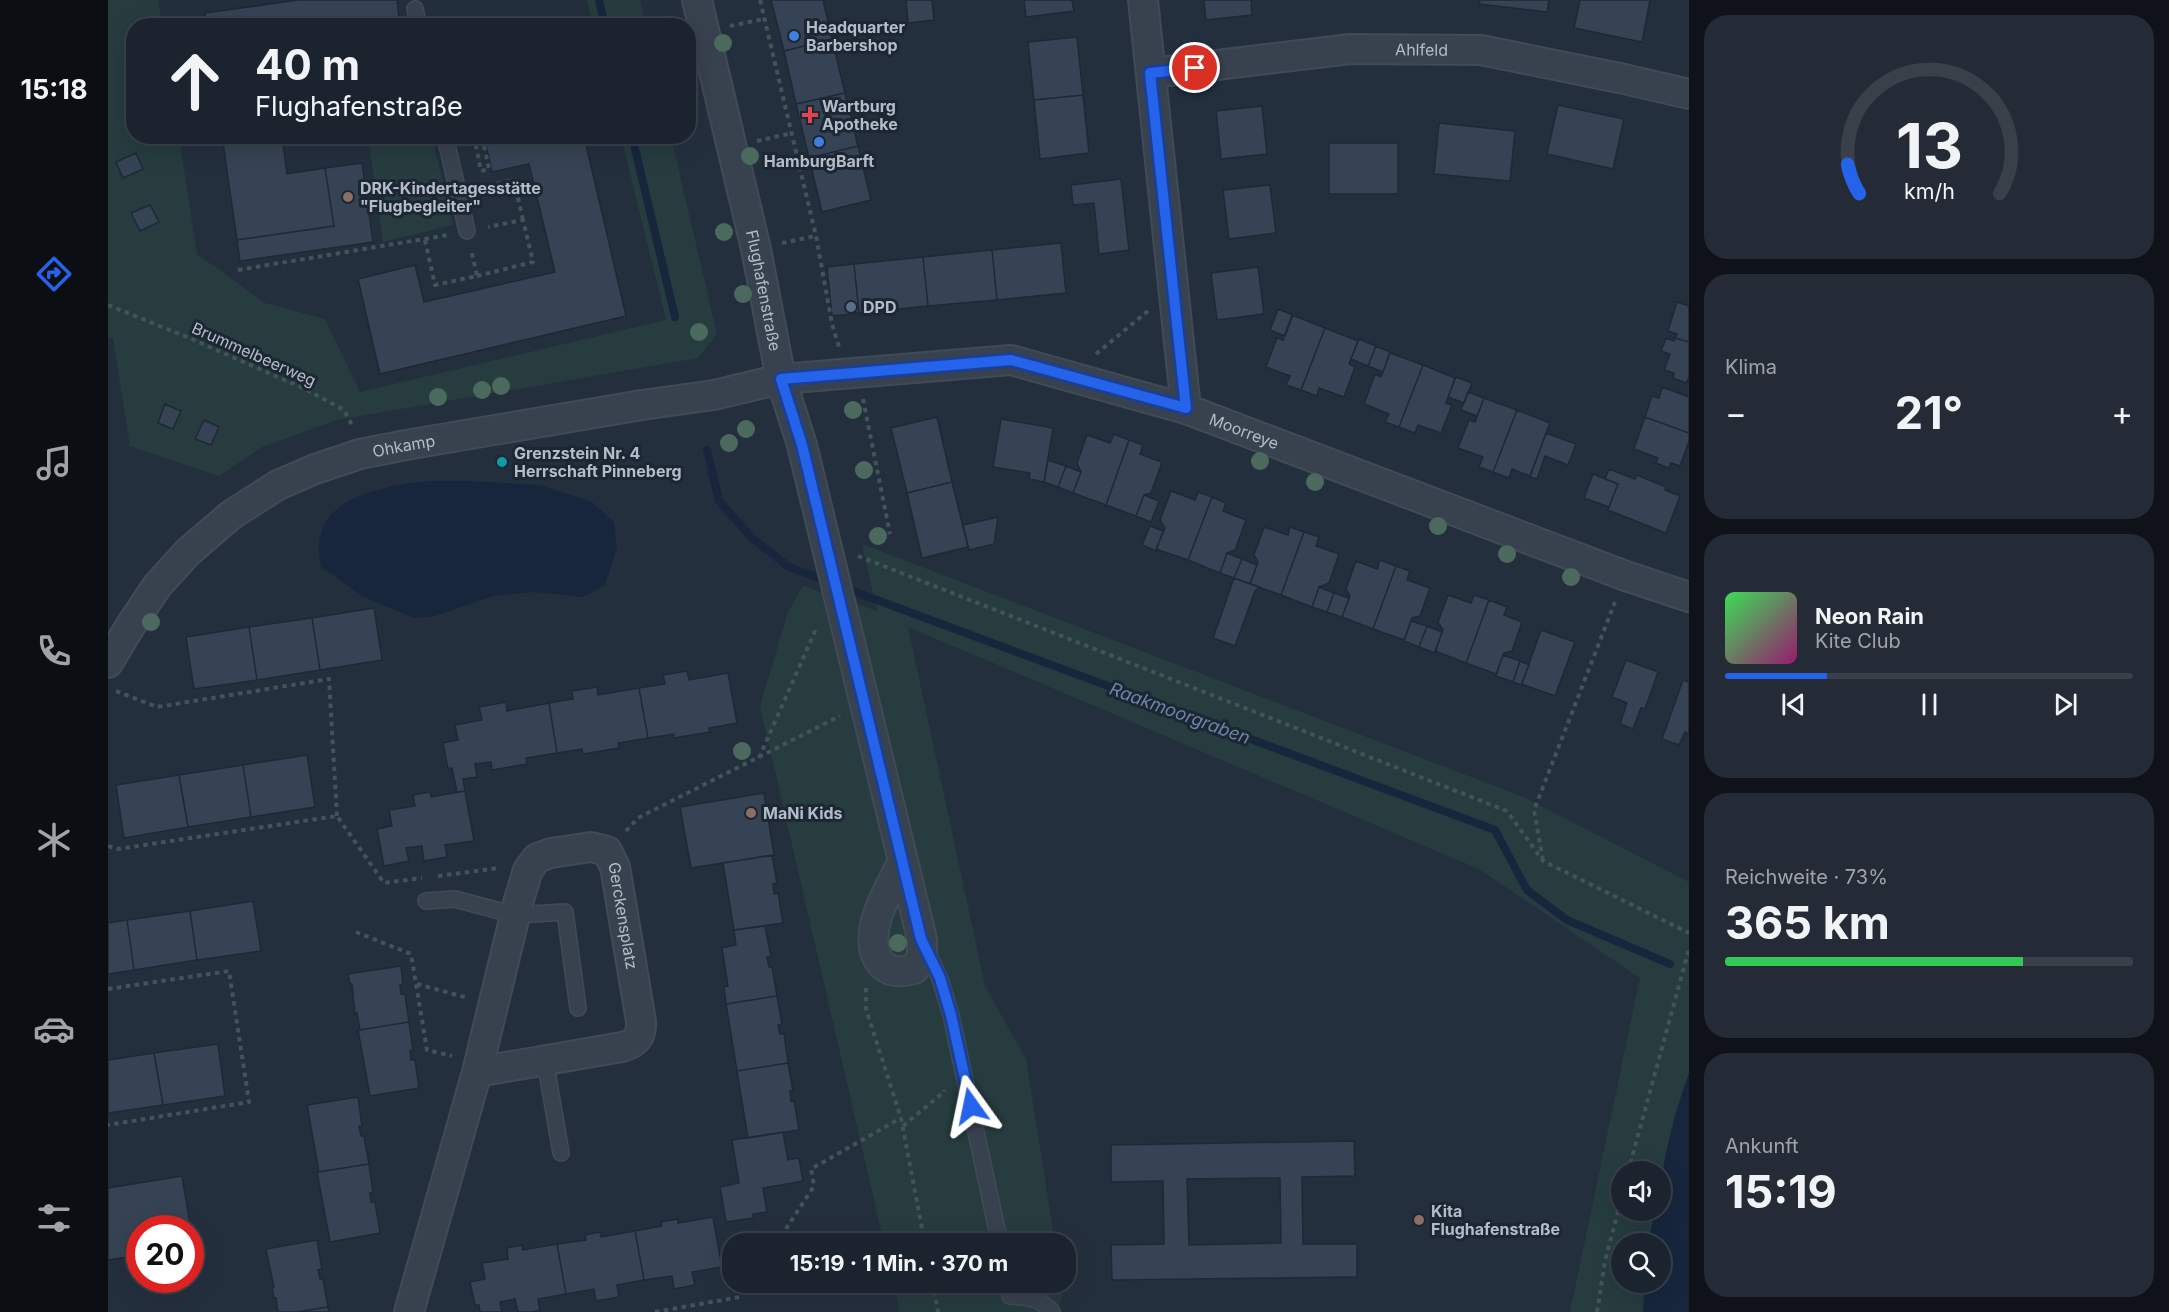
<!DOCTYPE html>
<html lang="de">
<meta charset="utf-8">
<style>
:root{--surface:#1b232e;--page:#242b36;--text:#f1f3f6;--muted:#a0a4aa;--line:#39404a;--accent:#2563eb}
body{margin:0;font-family:Inter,sans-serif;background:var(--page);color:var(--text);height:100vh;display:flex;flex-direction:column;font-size:22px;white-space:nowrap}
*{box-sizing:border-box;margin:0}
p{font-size:20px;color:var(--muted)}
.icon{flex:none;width:33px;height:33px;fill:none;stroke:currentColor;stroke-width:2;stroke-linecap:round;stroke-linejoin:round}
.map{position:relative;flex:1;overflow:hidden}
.drawer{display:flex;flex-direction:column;gap:15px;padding:15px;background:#0f1319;width:480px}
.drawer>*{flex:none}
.guide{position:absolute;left:18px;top:18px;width:570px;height:126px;border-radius:24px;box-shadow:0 6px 24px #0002,0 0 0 2px var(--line);background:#1b232e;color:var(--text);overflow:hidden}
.buttons{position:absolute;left:1503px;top:1161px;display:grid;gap:12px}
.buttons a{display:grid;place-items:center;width:60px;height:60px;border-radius:50%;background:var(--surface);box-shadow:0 6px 24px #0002,0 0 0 2px var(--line);font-size:30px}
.speed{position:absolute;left:18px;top:1215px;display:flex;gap:12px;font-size:30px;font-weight:700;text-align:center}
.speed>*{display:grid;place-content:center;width:78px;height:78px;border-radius:50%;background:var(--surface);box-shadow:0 6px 24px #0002,0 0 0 2px var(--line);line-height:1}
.speed .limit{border:9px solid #d22;background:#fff;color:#111}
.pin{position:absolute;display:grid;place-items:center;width:51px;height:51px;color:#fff;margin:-26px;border:3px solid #fff;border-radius:50%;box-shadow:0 2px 6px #0007}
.me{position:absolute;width:66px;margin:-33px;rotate:348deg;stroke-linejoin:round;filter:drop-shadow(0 0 4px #0008)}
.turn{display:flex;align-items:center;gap:21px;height:126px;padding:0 30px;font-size:27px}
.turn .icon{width:78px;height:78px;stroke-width:2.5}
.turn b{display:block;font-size:42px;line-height:51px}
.big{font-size:45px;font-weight:700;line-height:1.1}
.drawer .tile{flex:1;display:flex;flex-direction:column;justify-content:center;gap:9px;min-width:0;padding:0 21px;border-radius:24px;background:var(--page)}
.drawer .dial{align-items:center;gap:0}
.dial svg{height:156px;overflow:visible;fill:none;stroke:var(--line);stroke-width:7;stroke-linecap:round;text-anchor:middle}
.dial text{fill:var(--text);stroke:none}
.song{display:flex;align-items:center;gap:18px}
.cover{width:72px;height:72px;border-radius:9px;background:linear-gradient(135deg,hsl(130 70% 55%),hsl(320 70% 35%))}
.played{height:6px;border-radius:3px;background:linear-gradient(90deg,var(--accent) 25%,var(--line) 25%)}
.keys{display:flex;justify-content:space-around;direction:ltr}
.heat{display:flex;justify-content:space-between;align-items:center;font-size:33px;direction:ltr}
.charge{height:9px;border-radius:4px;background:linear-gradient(90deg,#34c759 73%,var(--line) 0)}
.trip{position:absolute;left:614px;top:1233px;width:354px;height:60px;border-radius:24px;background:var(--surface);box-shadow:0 6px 24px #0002,0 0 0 2px var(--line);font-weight:700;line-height:60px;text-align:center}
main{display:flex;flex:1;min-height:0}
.tab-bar{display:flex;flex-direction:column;width:108px;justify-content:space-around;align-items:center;background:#0b0e12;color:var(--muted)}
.tab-bar .icon{width:42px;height:42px}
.tab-bar .current{color:var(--accent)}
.tab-bar b{font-size:27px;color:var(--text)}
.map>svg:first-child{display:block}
.green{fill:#263c3f}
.water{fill:#17263c}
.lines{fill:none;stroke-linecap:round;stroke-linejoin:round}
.stream{stroke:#17263c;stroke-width:8}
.building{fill:#364354;stroke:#1f2835;stroke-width:1.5;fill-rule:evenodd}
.service-casing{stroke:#414a57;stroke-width:18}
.minor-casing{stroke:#414a57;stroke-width:32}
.path{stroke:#3f5557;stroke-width:4;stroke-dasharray:4.5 4.5;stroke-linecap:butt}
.service{stroke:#38414e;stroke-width:15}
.minor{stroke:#38414e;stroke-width:28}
.tree{fill:#4b6a5d}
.route-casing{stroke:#184099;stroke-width:15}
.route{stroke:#2563eb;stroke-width:10}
.shop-dot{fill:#3f7fe0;stroke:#1d2633;stroke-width:2}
.health-dot{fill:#e0444e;stroke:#1d2633;stroke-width:2}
.education-dot{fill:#8d6e63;stroke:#1d2633;stroke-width:2}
.service-dot{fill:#5c6f8a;stroke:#1d2633;stroke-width:2}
.culture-dot{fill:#0f9aa8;stroke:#1d2633;stroke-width:2}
.labels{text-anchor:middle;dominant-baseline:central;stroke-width:6;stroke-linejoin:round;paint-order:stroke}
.poi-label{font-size:16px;font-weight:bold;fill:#b4bcc9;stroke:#1d2633;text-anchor:start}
.street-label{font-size:16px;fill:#b4bcc9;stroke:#1d2633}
.water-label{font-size:18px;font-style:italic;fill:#6d86a8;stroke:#1d2633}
</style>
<main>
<nav class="tab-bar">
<b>15:18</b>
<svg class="icon current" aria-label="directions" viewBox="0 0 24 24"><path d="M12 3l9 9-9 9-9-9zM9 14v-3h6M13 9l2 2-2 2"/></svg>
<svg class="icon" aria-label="music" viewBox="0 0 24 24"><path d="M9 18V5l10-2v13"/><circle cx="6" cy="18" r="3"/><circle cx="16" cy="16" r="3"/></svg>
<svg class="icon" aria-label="phone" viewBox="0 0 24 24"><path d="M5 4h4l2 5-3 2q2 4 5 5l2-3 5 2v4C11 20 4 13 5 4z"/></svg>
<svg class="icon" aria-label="climate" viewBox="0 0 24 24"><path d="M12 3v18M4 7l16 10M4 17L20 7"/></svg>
<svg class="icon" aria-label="car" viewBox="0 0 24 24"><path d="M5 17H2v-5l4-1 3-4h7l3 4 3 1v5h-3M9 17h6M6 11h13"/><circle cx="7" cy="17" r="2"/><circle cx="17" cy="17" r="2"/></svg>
<svg class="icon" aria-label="filters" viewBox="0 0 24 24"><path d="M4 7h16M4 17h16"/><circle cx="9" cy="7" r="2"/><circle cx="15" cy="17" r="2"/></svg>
</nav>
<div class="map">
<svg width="1581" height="1312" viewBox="0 0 1581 1312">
<rect width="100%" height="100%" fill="#242f3e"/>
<path class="green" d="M0,0H50L54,25L26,26V136L71,137L89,254L157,303L217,319L252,392L558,320L513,137H563L609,334L590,358L229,420L154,447L111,476L22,446L5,338H0Z
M479,0H532L538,25H485Z
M260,137H324L345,225L275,242Z
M754,544L1413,796L1581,882V1073L1567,1114L1553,1184L1552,1172H1514V1210L1547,1211L1540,1243L1514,1244V1282L1537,1283L1535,1312H1462L1532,978L1371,869L800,627L877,986L918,1059L947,1243H776L652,706L680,612L695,586L769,611Z
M785,1283H953L955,1295L948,1312H792Z"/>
<path class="water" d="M321,481H360L432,485L484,502L506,522L509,548L497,585L475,597L428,592L385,596L327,616L306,618L256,597L213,567C197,498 270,487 321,481Z
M1581,1073V1312H1535L1537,1283L1552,1282V1244L1540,1243L1541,1240L1547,1211L1552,1210C1552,1163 1566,1117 1581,1073Z"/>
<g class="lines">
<path class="stream" d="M491,0L497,26
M524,136L567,317
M599,450L611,501L644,538L681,567L722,582
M734,587L1387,830L1419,890L1459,920L1562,964"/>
</g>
<path class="building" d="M190,0H289L292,26H98L97,13Z
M663,0H715L724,39L676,51Z
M798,0H824L826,20L800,23Z
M916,0H964L966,11L918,17Z
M1096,0H1143L1144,15L1098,20Z
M1372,0H1441L1439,12L1371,4Z
M1472,0H1542L1534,42L1466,28Z
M969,37L975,95L926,100L920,42Z
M724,39L737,93L688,104L676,51Z
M737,93L750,146L701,158L688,104Z
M975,95L981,153L932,159L926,100Z
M1450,105L1516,119L1505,169L1439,154Z
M1154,106L1159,154L1113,159L1108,111Z
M1331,123L1407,131L1402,181L1326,174Z
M114,136H174L179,174L217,168L226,226L129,240Z
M376,136H476L518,316L272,374L250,279L307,265L316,302L447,272L421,164L384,172Z
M1221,143H1290V194H1221Z
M750,146L763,200L714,212L701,158Z
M28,153L35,169L15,178L8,162Z
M254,163L265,242L132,261L129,240L226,226L217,168Z
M1013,179L1021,250L991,254L986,203L965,205L963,185Z
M1162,185L1168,233L1121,239L1115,190Z
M42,205L51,222L32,231L23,213Z
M953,243L958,293L889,300L884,250Z
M884,250L889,300L820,306L815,257Z
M815,257L820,306L751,313L746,264Z
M746,264L751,313L724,316L719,267Z
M1150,267L1156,314L1109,320L1103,273Z
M1569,302L1581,306V342L1567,338L1569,334L1560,331Z
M1170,309L1185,315L1177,336L1162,330Z
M1184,315L1217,328L1193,390L1178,385L1182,376L1158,367L1169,338L1175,340Z
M1217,328L1250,341L1241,364L1247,367L1236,397L1211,388L1209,396L1193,390Z
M1558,338L1566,341L1567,338L1581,342V378L1578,383L1565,378L1566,373L1556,370L1562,354L1553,351Z
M1251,339L1268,346L1260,366L1243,359Z
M1268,346L1282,352L1275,372L1260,366Z
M1282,353L1315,365L1291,427L1277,422L1281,414L1256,404L1267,374L1273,377Z
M1315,365L1347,378L1338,403L1344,405L1333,433L1310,425L1307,433L1291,427Z
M1348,377L1364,383L1356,403L1340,397Z
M1554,387L1581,397V433L1537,417L1544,396L1551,398Z
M1360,392L1376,398L1369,416L1353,410Z
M1376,398L1409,410L1385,472L1371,467L1375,457L1350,448L1361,420L1367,422Z
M57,404L73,411L65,429L50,423Z
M1409,410L1442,423L1422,476L1404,469L1401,478L1385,472Z
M829,417L844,482L799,493L783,428Z
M1537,417L1581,433V441L1572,466L1563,463L1561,468L1548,463L1550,458L1526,449Z
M893,419L945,428L936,482L921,479L922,473L885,467Z
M96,420L111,427L103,445L87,439Z
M1438,433L1468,444L1460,465L1437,456L1429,479L1422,477Z
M1006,434L1021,440L998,505L965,493L973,472L969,463L979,435L1002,443Z
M1021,440L1035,445L1032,454L1054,462L1043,493L1036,495L1028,516L998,505Z
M940,460L958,466L950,487L936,482Z
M958,466L973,472L965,493L950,487Z
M1501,469L1527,479L1529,475L1558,487L1557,490L1572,496L1558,533L1500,510L1510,484L1497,479Z
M1485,474L1510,484L1501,507L1476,498Z
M844,482L860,547L814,558L799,493Z
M1063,491L1087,500L1090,492L1104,497L1080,560L1048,549L1057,528L1052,520Z
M1036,495L1051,501L1043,522L1028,516Z
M1104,497L1118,503L1115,511L1138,520L1127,550L1119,553L1112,573L1080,560Z
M890,517L886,544L861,550L855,525Z
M1042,526L1055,531L1048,551L1034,545Z
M1156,527L1180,535L1182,527L1196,532L1173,595L1142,584L1150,562L1146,555Z
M1196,532L1211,537L1208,546L1231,554L1221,583L1211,587L1204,607L1173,595Z
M1119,553L1134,559L1126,578L1112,573Z
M1134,559L1149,565L1142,584L1126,578Z
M1272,560L1288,566L1265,629L1234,617L1242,596L1238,589L1248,561L1269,569Z
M1288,566L1302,571L1299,580L1322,588L1312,616L1304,618L1296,640L1265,629Z
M1126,578L1152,587L1147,591L1127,646L1105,638Z
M1211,587L1226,593L1219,612L1204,607Z
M1226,593L1241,598L1234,617L1219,612Z
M1340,595L1363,603L1366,595L1381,600L1358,663L1327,651L1335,630L1330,622Z
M1381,600L1399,607L1396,615L1414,622L1404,651L1396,653L1388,674L1358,663Z
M266,608L274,660L212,670L204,618Z
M204,618L212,670L149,680L141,627Z
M1303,621L1319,626L1311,647L1296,641Z
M1319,626L1334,632L1327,653L1311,647Z
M141,627L149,680L86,689L78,637Z
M1433,630L1467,642L1447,696L1414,684Z
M1395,655L1412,661L1405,682L1388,676Z
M1518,660L1550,672L1537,709L1533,708L1525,729L1512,724L1519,703L1504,697Z
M1412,661L1421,665L1413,685L1405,682Z
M579,671L581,680L620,673L629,723L601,728L602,732L566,738V734L540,738L531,688L557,684L555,675Z
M1575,680L1581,682V734L1577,732L1571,745L1554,739Z
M489,687L490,695L531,688L540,738L510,743L511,748L475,754L474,749L449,753L441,703L465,699L464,691Z
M398,702L399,711L441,703L449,753L418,758L419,764L384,770L383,762L367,764L369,777L355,779L357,791L349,792L344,768L340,769L335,743L350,740L347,725L374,720L371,707Z
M199,755L207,807L143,817L135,765Z
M135,765L143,817L80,827L71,775Z
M71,775L80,827L16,838L8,785Z
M357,791L366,841L337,845L339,857L316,861L314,846L298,848L301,861L276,866L269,829L284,826L281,810L307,806L305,795L322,792L323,797Z
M656,793L666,855L583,868L572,807Z
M664,855L669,883L665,884L666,894L670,893L675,923L626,930L615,863Z
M145,901L153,951L89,960L82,911Z
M82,911L89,960L26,970L19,920Z
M19,920L26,970L0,974V923Z
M657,926L663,957H659L661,967H664L669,996L618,1004L616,987L620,986L614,948L628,945L626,930Z
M293,966L295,984L292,985L293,994H297L301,1022L252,1030L249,1013L247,1014L244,984H242L240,974Z
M669,996L674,1024L670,1025L672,1034H676L680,1063L629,1071L618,1004Z
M301,1022L305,1050L302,1051L303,1060H307L311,1088L262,1096L250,1030Z
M110,1044L117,1096L55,1105L46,1053Z
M46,1053L55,1105L0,1113V1060Z
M680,1063L685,1091H682L683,1101L686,1100L691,1130L640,1138L629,1071Z
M250,1097L254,1126H251L253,1136H256L261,1164L211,1172L199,1105Z
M675,1132L680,1160L691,1158L695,1181L655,1188L659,1212L645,1214V1218L618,1222L612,1187L631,1183L624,1140Z
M1246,1141L1247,1176L1194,1177L1195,1244H1249V1277L1004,1280L1003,1245L1056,1244L1055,1181L1003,1182V1145ZM1172,1178L1173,1243L1081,1245L1079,1179Z
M261,1164L265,1192L262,1193L263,1202H267L272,1233L222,1242L209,1172Z
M74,1176L86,1247H82V1228H32V1255L0,1260V1188Z
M605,1217L614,1267L584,1272L587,1285L566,1289L564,1276L536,1280L527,1231L554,1226L553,1222L570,1219V1223Z
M527,1231L536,1280L509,1285L511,1297L488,1301L486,1289L458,1294L449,1244L478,1240L477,1235L492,1232L493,1237Z
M209,1240L214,1269L210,1270L212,1279H215L220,1307L188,1312H170L168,1298H166L164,1288L166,1287L158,1249Z
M449,1244L458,1294L430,1299L432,1310L424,1312H410L407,1299L392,1302L394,1312H372L371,1305H367L362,1282L377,1279L374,1263L400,1259L399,1248L414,1245L415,1250Z
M220,1307L221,1312H188Z"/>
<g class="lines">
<g class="service-casing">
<path id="service" d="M307,9L311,26
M337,136L359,231
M318,901L347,899L407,915L457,912L470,1008
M817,947L832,979L843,1015L892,1244
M437,1060L453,1153
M900,1282L902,1296C921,1298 931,1297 944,1312"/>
</g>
<g class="minor-casing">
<g id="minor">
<path id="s1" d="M589,0L648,249L673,379L694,445L814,939V957L806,969C793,972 781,974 772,962C752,934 782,888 795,861"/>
<path d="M1035,0L1078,409"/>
<path id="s2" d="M1043,73L1242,49L1373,50L1516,79L1581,94"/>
<path id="s3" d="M0,663L23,625L49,586L80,552L123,515L170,485L207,469L252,454L298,445L534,405L606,395L673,379L903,360L1078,409L1518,576L1581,597"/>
<path id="s4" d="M301,1312L369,1072L410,903L420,870L429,858L443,853L483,847L499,851L507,867L533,1021C534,1036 529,1043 514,1047L369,1072"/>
</g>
</g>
<path class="path" d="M652,0L708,236L724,324L731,347
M622,26L656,19
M181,136V138L192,136
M366,136L373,171L381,169L374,136
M649,141L684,133
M371,188L406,180L415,220
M317,240L327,285L369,276L363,249
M674,243L708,236
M130,270L340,235
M369,276L425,262L415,220L380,227
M0,305L79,337L197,389L236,410L245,427
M988,354L1040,311
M755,399L782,534
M750,556L1399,811L1435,861L1581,933
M8,691L49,707L221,679L229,816
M651,758L708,629
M518,831L530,818L732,716
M0,846L10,849L229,816L276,883L314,878
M1435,860L1426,810L1507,602
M330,876L391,868
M248,932L303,954L319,1050L344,1056
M309,984L360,998
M758,988V1009L793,1118L817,1244
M0,989L121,971L141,1102L0,1125
M795,1126L836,1092V1090
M1520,1172L1581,949
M668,1244L706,1186L703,1169L793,1118
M825,1282L830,1312
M547,1312L632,1297L642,1282
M1489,1312L1497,1261L1514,1197"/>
<use href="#service" class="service"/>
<use href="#minor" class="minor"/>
</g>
<g class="tree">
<circle cx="615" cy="43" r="9"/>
<circle cx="642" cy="156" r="9"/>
<circle cx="616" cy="232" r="9"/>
<circle cx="635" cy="294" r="9"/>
<circle cx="591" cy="332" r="9"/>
<circle cx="393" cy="386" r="9"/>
<circle cx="374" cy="390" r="9"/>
<circle cx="330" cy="397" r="9"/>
<circle cx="745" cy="410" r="9"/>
<circle cx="638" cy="429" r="9"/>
<circle cx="621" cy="443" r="9"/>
<circle cx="1152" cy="461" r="9"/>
<circle cx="756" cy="470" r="9"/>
<circle cx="1207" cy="482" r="9"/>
<circle cx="1330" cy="526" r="9"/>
<circle cx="770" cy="536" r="9"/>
<circle cx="1399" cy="554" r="9"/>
<circle cx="1463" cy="577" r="9"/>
<circle cx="43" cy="622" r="9"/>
<circle cx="634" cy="751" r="9"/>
<circle cx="790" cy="943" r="9"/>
</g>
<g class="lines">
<g class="route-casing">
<path id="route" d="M863,1106L843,1015L832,978L813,939L694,445L673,379L903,360L1078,408L1042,73L1087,68"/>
</g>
<use href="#route" class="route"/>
</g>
<g class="shop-dot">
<circle cx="686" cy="36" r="6"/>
<circle cx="711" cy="142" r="6"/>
</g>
<path class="health-dot" d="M699 106h6v6h6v6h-6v6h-6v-6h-6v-6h6z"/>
<g class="education-dot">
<circle cx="240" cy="197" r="6"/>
<circle cx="643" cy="813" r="6"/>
<circle cx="1311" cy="1220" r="6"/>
</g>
<circle class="service-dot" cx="743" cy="307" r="6"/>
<circle class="culture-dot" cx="394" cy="462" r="6"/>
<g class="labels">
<g class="poi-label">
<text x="698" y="27">Headquarter<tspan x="698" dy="18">Barbershop</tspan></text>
<text x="714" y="106">Wartburg<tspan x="714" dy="18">Apotheke</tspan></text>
<text x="711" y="161" text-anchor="middle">HamburgBarft</text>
<text x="252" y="188">DRK-Kindertagesstätte<tspan x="252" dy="18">"Flugbegleiter"</tspan></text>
<text x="755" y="307">DPD</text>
<text x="406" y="453">Grenzstein Nr. 4<tspan x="406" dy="18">Herrschaft Pinneberg</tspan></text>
<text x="655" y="813">MaNi Kids</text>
<text x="1323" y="1211">Kita<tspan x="1323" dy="18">Flughafenstraße</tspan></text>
</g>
<g class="street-label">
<text stroke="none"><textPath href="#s2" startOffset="272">Ahlfeld</textPath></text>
<text stroke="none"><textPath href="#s1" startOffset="298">Flughafenstraße</textPath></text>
<text transform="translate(146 354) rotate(24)">Brummelbeerweg</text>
<text stroke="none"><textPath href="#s3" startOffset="1240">Moorreye</textPath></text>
<text stroke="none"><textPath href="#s3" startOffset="382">Ohkamp</textPath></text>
<text stroke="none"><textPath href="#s4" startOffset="612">Gerckensplatz</textPath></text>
</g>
<g class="water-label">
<text transform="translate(1072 713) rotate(20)">Raakmoorgraben</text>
</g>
</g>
</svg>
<div class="buttons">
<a><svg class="icon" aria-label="sound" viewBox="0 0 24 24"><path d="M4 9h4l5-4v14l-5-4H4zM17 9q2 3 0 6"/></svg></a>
<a><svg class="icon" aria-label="search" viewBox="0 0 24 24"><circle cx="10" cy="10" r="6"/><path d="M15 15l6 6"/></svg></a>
</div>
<div class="speed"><div class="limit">20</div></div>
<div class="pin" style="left:1087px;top:68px;background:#d93025"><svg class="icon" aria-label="arrive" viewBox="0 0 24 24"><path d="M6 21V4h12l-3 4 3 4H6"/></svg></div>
<svg class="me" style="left:863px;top:1106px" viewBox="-20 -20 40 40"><path d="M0-17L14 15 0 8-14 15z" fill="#2563eb" stroke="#fff" stroke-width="4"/></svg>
<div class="trip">15:19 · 1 Min. · 370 m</div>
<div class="guide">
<div class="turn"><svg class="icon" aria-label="ahead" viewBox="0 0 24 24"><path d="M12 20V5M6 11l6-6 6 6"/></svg><div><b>40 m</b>Flughafenstraße</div></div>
</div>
</div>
<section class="drawer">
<div class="tile dial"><svg viewBox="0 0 100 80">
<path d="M14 69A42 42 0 1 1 86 69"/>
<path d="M14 69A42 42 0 0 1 8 54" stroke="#2563eb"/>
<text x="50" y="56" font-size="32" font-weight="700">13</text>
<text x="50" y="72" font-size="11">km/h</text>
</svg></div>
<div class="tile"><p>Klima</p>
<div class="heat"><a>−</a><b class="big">21°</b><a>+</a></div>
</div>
<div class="tile">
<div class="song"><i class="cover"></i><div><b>Neon Rain</b><p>Kite Club</p></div></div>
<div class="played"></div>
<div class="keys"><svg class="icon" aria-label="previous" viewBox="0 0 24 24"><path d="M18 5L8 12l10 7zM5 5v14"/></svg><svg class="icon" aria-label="pause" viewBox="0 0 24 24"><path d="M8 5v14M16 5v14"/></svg><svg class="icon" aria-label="next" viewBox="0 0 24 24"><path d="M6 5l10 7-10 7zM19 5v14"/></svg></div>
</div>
<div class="tile"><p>Reichweite · 73%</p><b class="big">365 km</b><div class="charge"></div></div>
<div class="tile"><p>Ankunft</p><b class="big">15:19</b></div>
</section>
</main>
